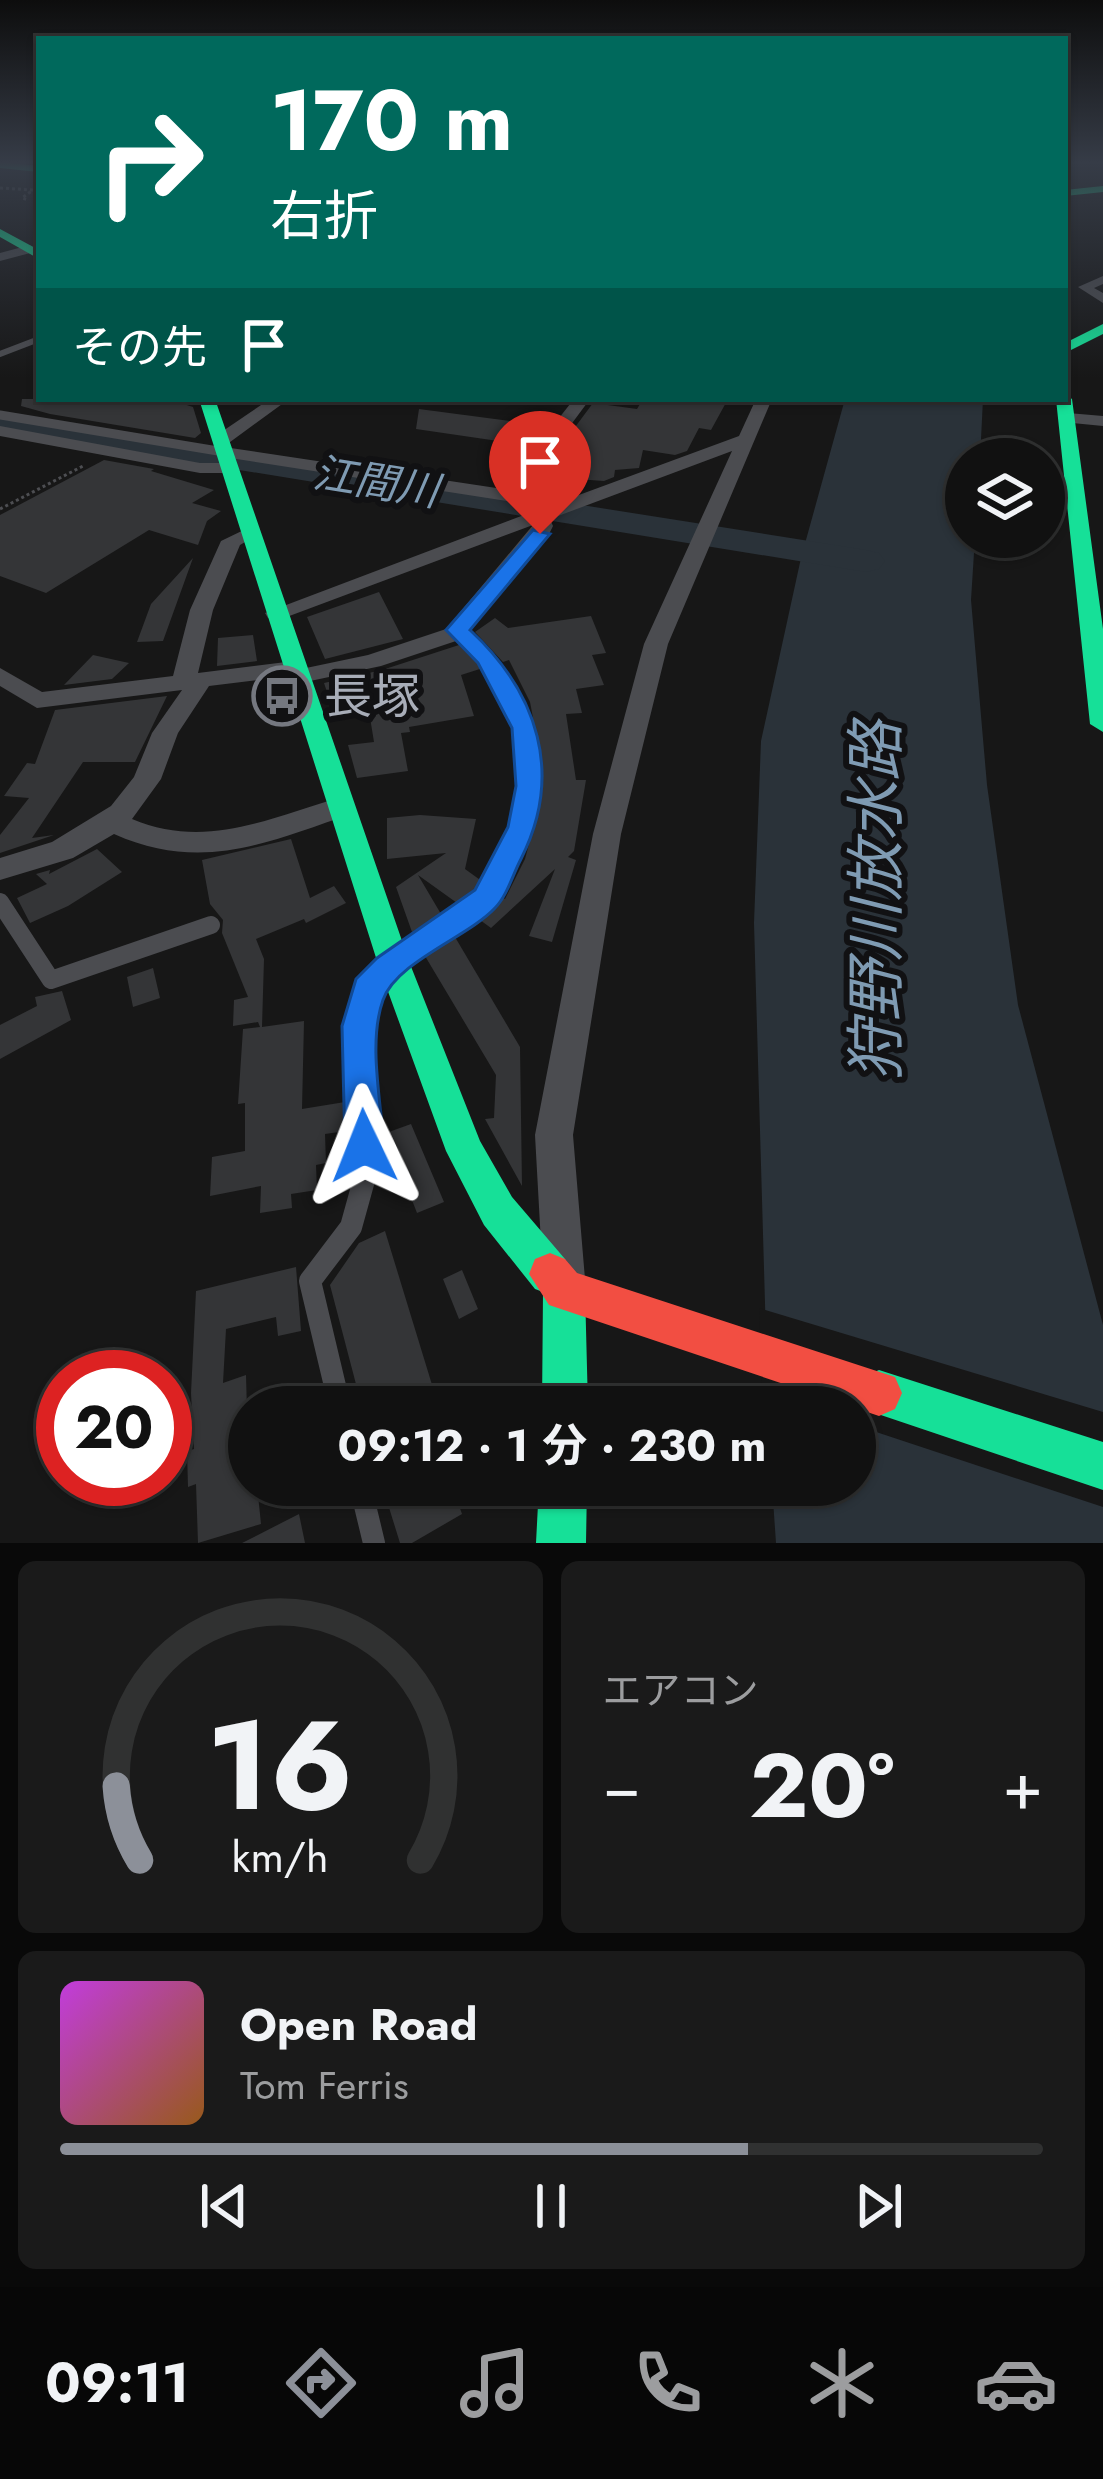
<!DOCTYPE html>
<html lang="ja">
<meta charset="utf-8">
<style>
:root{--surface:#111;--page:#1a1a1a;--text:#f1f3f6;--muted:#9c9d9f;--line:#303131;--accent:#8c9099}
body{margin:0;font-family:Jost,"Noto Sans JP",sans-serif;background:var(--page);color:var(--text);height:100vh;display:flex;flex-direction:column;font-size:45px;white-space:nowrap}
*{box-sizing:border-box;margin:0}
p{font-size:39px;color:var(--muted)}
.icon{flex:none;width:66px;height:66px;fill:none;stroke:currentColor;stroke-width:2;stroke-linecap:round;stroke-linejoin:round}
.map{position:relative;height:1543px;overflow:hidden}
.drawer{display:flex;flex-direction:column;gap:18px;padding:18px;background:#090909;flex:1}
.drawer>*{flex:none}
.banner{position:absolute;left:36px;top:36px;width:1032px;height:366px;border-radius:0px;box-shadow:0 3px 9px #0004,0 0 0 3px var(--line);background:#00695c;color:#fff;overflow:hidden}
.controls{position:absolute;left:945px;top:438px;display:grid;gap:24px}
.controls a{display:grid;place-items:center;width:120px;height:120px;border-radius:50%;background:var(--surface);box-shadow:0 3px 9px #0004,0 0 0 3px var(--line);font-size:60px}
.speed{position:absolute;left:36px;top:1350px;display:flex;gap:24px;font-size:60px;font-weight:700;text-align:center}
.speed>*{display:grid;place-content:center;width:156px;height:156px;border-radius:50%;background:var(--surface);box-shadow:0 3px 9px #0004,0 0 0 3px var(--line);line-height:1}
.speed .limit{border:18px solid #d22;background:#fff;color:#111}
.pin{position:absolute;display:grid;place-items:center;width:102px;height:102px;color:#fff;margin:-123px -51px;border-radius:50% 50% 50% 0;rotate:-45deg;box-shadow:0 0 12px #0007}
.pin .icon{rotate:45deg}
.me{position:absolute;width:132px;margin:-66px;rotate:358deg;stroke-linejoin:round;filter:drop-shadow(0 0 9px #0008)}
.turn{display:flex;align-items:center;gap:42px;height:252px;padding:0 36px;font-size:54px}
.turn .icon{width:156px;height:156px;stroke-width:2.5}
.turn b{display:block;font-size:84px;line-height:102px}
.then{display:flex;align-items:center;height:114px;padding:0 36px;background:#0003;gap:24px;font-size:45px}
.big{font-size:90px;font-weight:700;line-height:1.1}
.drawer .tile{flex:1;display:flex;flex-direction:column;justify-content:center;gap:18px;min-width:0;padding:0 42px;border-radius:18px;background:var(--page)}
.drawer .dial{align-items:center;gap:0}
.dial svg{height:312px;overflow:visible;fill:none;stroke:var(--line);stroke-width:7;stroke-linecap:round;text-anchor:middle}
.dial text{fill:var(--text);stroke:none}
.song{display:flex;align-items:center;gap:36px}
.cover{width:144px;height:144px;border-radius:18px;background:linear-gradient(135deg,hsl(290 70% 55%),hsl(30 70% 35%))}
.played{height:12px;border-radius:6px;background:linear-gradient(90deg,var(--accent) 70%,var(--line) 70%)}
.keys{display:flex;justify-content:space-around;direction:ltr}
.heat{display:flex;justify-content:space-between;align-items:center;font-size:66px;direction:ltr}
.drawer .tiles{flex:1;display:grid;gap:18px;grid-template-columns:1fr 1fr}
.tile:last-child{grid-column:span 2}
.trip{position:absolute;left:228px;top:1386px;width:648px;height:120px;border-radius:60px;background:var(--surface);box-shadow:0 3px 9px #0004,0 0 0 3px var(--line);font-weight:700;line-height:120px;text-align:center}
.tab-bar{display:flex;height:192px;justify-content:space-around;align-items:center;background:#070707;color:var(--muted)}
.tab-bar .icon{width:84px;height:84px}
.tab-bar .active{color:var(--accent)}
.tab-bar b{font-size:54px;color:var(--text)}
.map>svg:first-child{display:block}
.water{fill:#2a3239}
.pier{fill:#171717}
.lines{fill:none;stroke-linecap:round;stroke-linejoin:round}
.river{fill:#2a3239;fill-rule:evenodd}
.building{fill:#343537}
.path{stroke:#4d4e52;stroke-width:3;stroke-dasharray:3 3;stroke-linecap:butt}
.lane-far5{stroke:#4b4c50;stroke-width:6}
.lane-far4{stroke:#4b4c50;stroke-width:9}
.lane-far3{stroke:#4b4c50;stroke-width:10}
.lane-far2{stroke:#4b4c50;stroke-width:14}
.lane-far1{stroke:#4b4c50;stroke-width:18}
.lane{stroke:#4b4c50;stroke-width:22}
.street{fill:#4b4c50;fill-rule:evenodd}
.fast{fill:#16e098;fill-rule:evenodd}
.jam{fill:#f24e42;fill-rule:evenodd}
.route{fill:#1a73e8;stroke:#114b97;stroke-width:3}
.labels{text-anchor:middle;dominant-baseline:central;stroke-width:12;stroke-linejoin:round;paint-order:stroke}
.far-water-label{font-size:42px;font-style:italic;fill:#7f9bb3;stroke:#111113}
.poi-label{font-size:48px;fill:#a8adb8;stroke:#111113;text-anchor:start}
.near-water-label{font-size:60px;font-style:italic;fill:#7f9bb3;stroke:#111113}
</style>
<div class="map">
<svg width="1103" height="1543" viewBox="0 0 1103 1543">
<rect width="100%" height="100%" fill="#171717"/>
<path class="water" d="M845,399H983L980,459H966V537H975L971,600L987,785L1018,1005L1103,1325V1543H776L772,1485H855V1407H768L754,923L761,741L801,558Z"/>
<path class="pier" d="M759,1308L1103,1412V1507L855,1425V1407H800L762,1394Z"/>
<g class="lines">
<path class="river" d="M0,413L866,550L879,553L885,561L879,569L866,572L0,431Z"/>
</g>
<path class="building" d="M22,399H168L193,407L201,433L195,438L50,414L21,406Z
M643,399H728L711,430L699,428L687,451L675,455L643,450L639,468L615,470L614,477L604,481L576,479L566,494L529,489L593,403L637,409Z
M419,409L547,426L532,446L416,429Z
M104,460L154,469L151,471L214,490L192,503L221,511L207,521L198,545L149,530L46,593L0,576V515Z
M193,558L163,641L137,642L151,604Z
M379,592L403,639L325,659L307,617Z
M591,616L606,653L592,655L604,685L576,689L582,713L566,714L576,780H586L574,851L568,857L576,860L552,942L529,936L555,869L491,928L480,920L500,896L505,899L525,859L542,796V765L530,702L509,660L503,662L475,632L495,618L508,628Z
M253,635L257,661L217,666L218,638Z
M459,645L483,668L461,675L474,716L409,727L410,732L401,733L408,771L357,778L348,745L374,742L367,699L332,707L324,683L382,670Z
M93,655L129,663L112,679L64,685Z
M167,696L135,762H83L32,838L54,835L0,853V835L29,798L4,796L27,763L35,764L55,710Z
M420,815L476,819L465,869L483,882L457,903L418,875L441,914L412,932L396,887L446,853L387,859V818Z
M291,839L310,898L334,886L346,903L306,923L304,919L256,939L264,959L262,1027L304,1021L302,1109L345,1102L346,1131L325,1134L326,1163L316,1165L317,1190L291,1194L292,1208L260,1213L261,1186L210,1196L212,1157L245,1151V1103L238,1104L243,1029L260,1027L258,1022L233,1026L234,1000L248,997L222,933L223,920L210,904L202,860Z
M97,849L122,872L68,906L30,923L17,898L47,884L36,874L50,870L49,874Z
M455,937L520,1047L522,1186L485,1119L494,1118L496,1075L425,956Z
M153,968L160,998L133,1007L127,977Z
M62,991L71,1020L0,1059V1025L37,1006L35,997Z
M411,1124L444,1202L417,1213L386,1133Z
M385,1231L433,1388L429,1390L436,1407H362L330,1285L359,1243Z
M296,1267L301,1331L278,1336L276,1317L226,1329L223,1383L246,1375L249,1485H257L261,1524L198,1543L196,1484L188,1487L187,1451L194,1449L191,1393L196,1291Z
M462,1270L478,1309L459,1319L443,1279Z
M382,1485H452L462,1514L412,1543H400Z
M299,1514L305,1543H242Z"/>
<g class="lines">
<path class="path" d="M0,188L33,190L22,198L28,200
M0,509L85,465"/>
<path class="lane-far5" d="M0,354L39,339"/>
<path class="lane-far4" d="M0,415L224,452"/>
<path class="lane-far3" d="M457,630L484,652L500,675"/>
<path class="lane-far2" d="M484,899C538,842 543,736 498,672"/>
<path class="lane-far1" d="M0,902L51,980L211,925
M363,1183C378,1118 327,1029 381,974C412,942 455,926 487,896"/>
<path class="lane" d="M340,1407L310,1281L351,1227L364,1180
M360,1485L374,1543"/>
<path class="street" d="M30,245L34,252L0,261V253Z
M1103,276V284L1094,288L1103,293V303L1078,287Z
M270,399H289L226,445H214V437Z
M574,399H590L521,492L568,499L739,436L756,399H772L668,644L621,834L573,1135L585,1279L579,1294L564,1300L549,1294L543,1279L535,1135L593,834L644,644L732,451L550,519L553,526L547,538L462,639L381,666L296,684L284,677L209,686L178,733L161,779L132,819C206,850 270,818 341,797L355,807L351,814C266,843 202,873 114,834L73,858L0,880V858L52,842L111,806L134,777L152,733L182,690L37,708L0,686V668L42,692L173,676L190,610L221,541L250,527L260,533L240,545L213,610L198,673L294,661L306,668L368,655L446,629L533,525L284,618H268L265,613L545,507L224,457L215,452L224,447L503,489Z
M1068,413L1103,416V426L1062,422V414Z
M0,426L200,463H229L238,468L229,473H200L0,436Z"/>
<path class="fast" d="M0,162L39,166V172L0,168Z
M1103,186V192L1065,196V190Z
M0,229L39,250V259L0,237Z
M1103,324V334L1065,353V343Z
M1065,394L1072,399L1103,629V732L1090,724L1056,399H1065Z
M199,399H215L410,964L480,1141L512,1197L565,1259L570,1271L579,1275L585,1290L588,1407H542L543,1292L535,1289L484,1225L446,1151L378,964Z
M879,1370L1103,1442V1490L863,1409L856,1393L863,1377Z
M539,1485H587L586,1543H536Z"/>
<path class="jam" d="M550,1253L565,1259L577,1273L895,1377L902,1393L895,1409L879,1416L549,1305L529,1274L535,1259Z"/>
</g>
<linearGradient id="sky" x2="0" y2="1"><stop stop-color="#0d0d0d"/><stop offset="0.43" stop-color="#363c47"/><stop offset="1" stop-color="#363c47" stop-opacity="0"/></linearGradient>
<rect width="1103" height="378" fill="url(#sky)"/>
<path class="route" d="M533,530L550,534L470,630C538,693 564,774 521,859C513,874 507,896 495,908C468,937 396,962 383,1000C368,1042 381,1101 384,1146L378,1159L364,1164L351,1159L345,1146L342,1026L356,979L377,958L475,890L508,827L516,786L512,728L478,663L446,630Z"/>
<defs>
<g id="bus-ring" transform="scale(3)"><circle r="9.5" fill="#111113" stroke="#757880" stroke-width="1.5"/><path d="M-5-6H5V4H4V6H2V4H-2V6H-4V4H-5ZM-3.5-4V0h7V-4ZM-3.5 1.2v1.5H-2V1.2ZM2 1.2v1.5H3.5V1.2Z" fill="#757880"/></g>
</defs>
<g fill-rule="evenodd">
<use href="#bus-ring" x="282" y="696"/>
</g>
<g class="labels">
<g class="far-water-label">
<text transform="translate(376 482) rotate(9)">江間川</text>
</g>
<g class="poi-label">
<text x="324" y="696">長塚</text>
</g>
<g class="near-water-label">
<text transform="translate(876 901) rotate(-90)">狩野川放水路</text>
</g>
</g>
</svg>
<div class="controls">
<a><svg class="icon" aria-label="layers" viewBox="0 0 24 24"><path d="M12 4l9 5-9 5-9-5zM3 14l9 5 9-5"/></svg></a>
</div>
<div class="speed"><div class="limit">20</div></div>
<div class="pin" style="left:540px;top:534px;background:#d93025"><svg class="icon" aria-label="arrive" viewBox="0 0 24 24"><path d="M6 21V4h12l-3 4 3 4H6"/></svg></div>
<svg class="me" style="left:364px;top:1146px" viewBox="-20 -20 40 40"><path d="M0-17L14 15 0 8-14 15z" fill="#1a73e8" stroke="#fff" stroke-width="4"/></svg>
<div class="trip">09:12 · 1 分 · 230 m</div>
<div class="banner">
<div class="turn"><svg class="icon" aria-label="right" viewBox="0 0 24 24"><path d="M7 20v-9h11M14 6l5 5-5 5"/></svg><div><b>170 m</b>右折</div></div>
<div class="then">その先<svg class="icon" aria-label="arrive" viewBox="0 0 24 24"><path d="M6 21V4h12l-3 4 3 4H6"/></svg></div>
</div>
</div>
<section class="drawer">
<div class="tiles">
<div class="tile dial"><svg viewBox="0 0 100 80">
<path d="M14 69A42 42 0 1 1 86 69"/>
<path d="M14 69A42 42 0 0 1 8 50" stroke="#8c9099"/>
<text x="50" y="56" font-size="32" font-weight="700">16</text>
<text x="50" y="72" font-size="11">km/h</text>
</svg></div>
<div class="tile"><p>エアコン</p>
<div class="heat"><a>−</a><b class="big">20°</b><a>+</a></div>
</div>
<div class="tile">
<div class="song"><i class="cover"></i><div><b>Open Road</b><p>Tom Ferris</p></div></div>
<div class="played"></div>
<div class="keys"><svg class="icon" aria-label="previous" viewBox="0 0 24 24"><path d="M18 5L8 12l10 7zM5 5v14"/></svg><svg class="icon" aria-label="pause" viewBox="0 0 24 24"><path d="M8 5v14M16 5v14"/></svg><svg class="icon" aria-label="next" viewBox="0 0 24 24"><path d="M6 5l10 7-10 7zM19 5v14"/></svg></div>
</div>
</div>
</section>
<nav class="tab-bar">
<b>09:11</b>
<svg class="icon active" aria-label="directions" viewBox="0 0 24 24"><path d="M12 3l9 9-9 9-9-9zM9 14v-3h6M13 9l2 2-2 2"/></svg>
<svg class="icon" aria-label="music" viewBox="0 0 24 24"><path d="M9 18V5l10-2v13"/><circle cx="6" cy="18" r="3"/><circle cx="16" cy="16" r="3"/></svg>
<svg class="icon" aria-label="phone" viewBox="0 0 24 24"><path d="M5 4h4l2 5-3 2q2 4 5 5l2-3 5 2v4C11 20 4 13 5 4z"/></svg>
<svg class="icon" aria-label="climate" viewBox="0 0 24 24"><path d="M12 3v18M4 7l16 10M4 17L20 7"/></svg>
<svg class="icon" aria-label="car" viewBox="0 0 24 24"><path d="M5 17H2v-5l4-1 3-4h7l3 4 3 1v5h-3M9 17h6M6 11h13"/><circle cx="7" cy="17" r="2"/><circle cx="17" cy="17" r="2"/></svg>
</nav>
